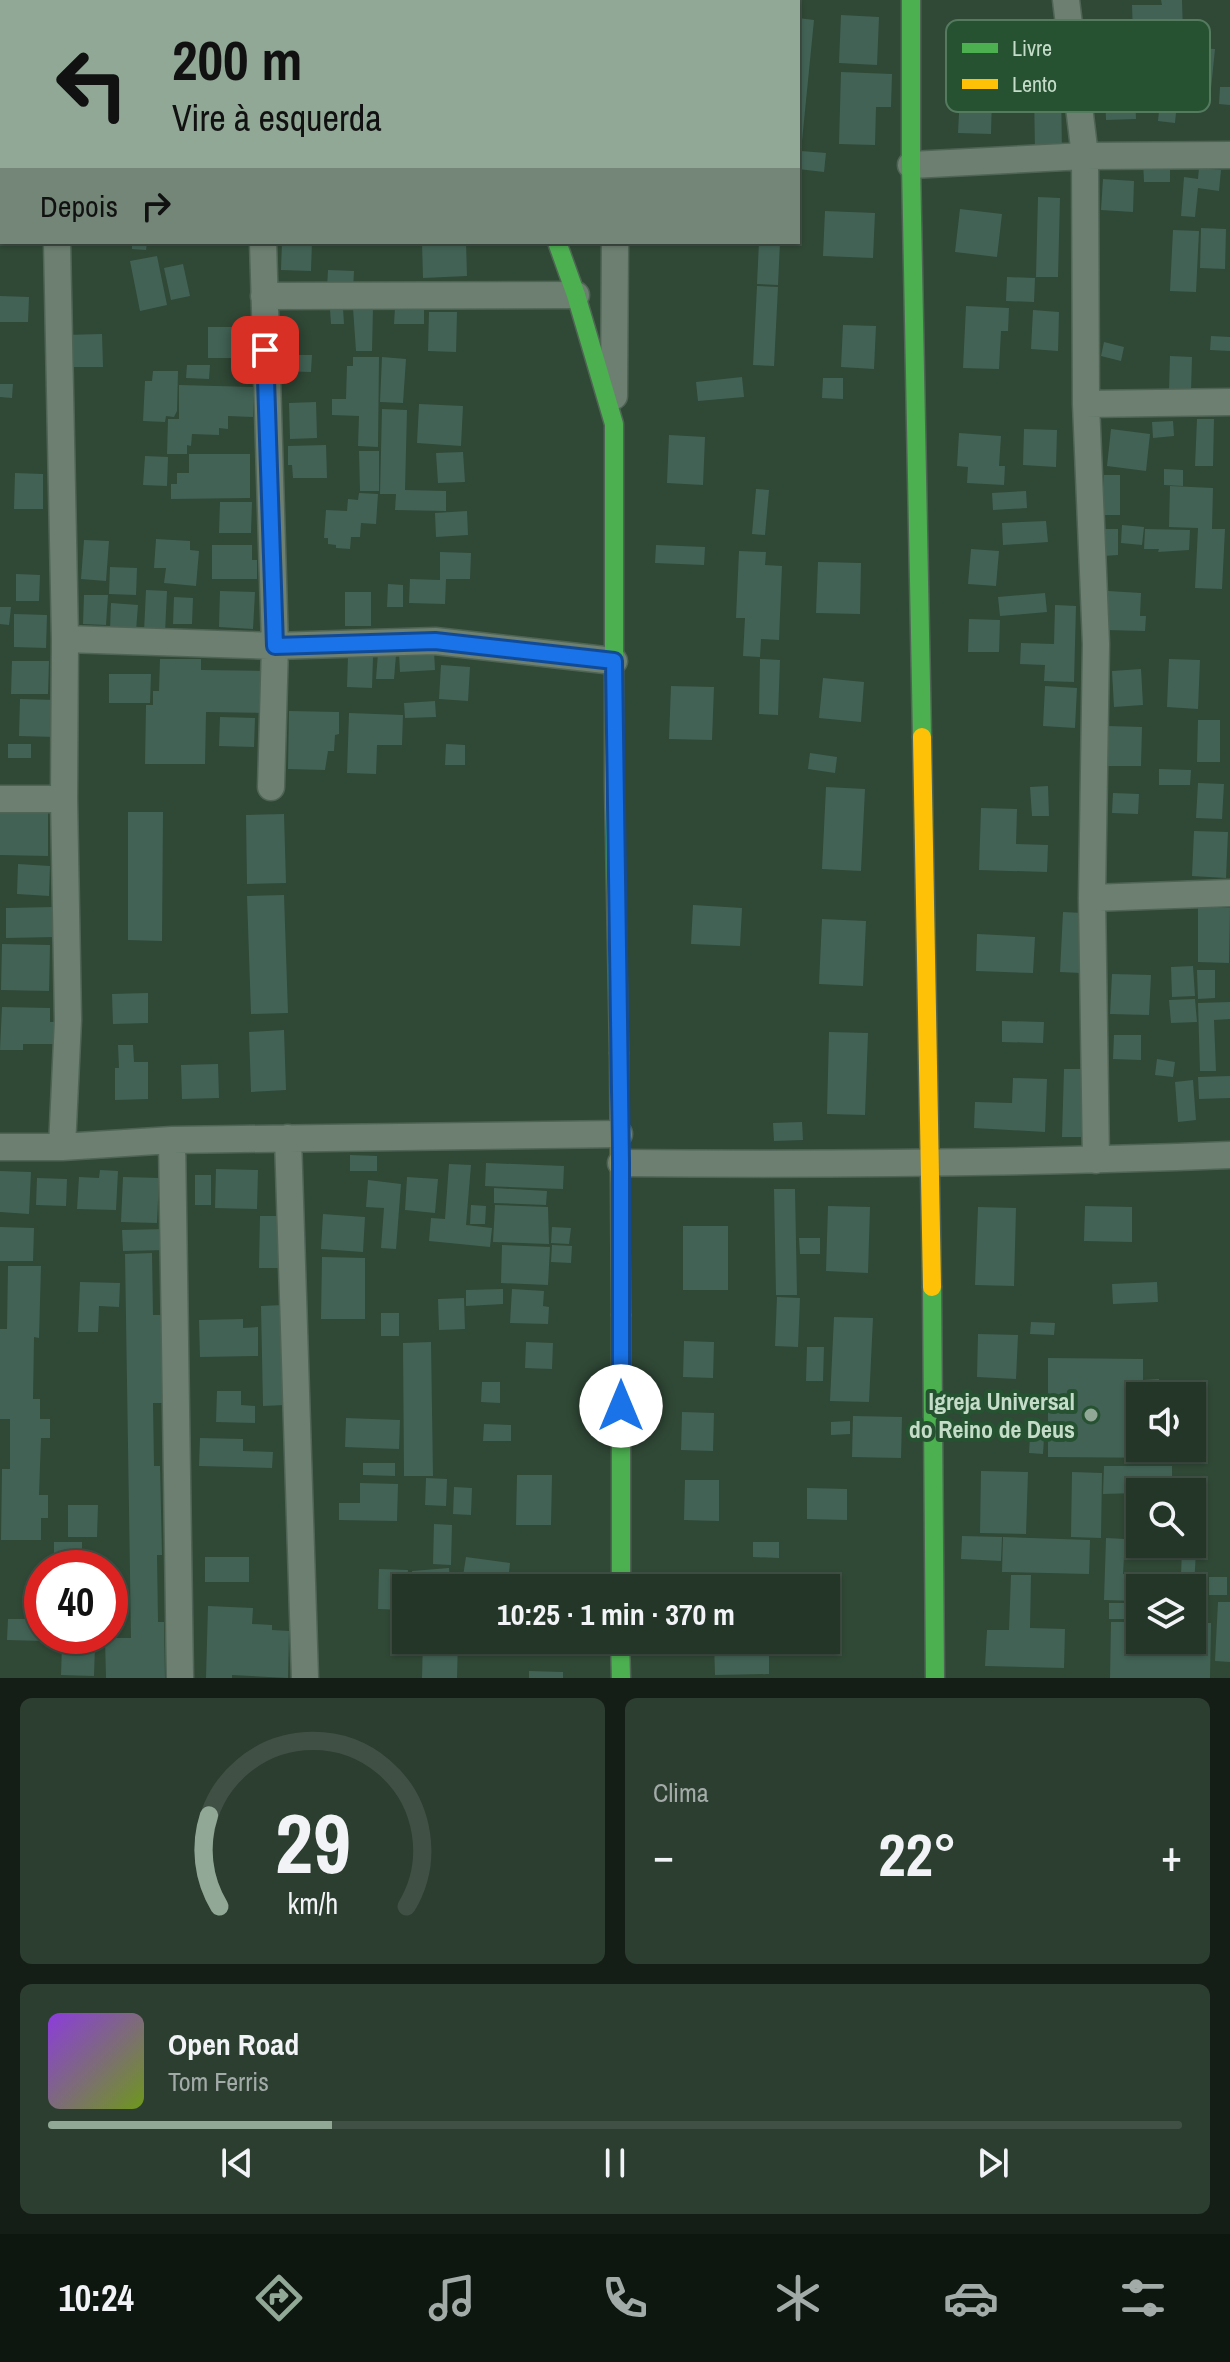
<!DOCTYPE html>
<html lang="pt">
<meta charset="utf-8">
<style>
:root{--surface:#243628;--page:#2c3e30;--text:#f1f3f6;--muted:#a3aba8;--line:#415045;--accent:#90a895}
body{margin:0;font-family:"Archivo Narrow",sans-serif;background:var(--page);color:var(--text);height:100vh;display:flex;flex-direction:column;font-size:30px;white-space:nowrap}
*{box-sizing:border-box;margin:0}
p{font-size:26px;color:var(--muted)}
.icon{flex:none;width:44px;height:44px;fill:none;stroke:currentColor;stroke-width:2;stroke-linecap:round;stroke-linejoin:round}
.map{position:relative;height:1678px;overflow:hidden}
.side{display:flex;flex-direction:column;gap:20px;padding:20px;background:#141e16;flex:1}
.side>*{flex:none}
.top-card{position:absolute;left:0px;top:0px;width:800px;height:244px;box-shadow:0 2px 6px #0004,0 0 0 2px var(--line);background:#90a895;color:#111;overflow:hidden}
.fabs{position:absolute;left:1126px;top:1382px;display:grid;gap:16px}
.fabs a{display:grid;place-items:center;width:80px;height:80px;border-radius:0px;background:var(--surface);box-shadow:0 2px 6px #0004,0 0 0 2px var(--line);font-size:40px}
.speed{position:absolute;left:24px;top:1550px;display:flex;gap:16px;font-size:40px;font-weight:700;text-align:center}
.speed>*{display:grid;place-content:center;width:104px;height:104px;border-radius:50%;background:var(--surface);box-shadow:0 2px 6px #0004,0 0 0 2px var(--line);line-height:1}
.speed .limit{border:12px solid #d22;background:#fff;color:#111}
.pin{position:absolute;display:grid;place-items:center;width:68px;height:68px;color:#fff;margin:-34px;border-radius:16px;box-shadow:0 4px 12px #0006}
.me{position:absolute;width:88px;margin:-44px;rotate:0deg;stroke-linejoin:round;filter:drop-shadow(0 0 6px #0008)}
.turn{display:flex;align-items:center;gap:28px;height:168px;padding:0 40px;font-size:36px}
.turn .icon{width:104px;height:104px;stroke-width:2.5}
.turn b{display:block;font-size:56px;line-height:68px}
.then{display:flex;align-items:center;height:76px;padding:0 40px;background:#0003;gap:16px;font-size:30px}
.big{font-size:60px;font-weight:700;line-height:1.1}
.side .card{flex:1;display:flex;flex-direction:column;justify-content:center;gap:12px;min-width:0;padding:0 28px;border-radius:12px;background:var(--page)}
.side .dial{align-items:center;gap:0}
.dial svg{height:208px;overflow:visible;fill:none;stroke:var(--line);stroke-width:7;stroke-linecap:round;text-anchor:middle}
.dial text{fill:var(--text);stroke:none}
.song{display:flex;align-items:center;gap:24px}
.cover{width:96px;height:96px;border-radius:12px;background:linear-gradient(135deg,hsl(270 70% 55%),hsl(80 70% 35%))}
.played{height:8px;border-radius:4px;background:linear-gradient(90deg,var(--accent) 25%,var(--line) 25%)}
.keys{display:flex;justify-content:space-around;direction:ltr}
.heat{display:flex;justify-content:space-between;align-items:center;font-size:44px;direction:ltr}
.side .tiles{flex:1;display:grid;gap:20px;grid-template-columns:1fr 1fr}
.card:last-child{grid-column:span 2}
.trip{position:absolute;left:392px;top:1574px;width:448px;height:80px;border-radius:0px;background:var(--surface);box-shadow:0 2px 6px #0004,0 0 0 2px var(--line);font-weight:700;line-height:80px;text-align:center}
.dock{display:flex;height:128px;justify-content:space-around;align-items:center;background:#0e1610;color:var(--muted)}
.dock .icon{width:56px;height:56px}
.dock .current{color:var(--accent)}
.dock b{font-size:36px;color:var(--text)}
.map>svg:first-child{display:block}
.building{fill:#426255}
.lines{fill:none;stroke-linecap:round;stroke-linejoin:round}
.street-casing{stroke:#4f6455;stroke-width:29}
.fast-casing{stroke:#4f6455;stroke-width:21}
.slow-casing{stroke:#4f6455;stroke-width:21}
.street{stroke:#6c7f71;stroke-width:26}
.fast{stroke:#4caf50;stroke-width:18}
.slow{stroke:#ffc107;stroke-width:18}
.route-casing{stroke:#114b97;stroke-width:20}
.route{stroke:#1a73e8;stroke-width:14}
.poi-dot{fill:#90a895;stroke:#265232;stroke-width:3}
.labels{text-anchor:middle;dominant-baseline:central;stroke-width:8;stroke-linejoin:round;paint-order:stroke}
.poi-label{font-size:24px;font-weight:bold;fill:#c4dcc8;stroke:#265232;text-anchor:end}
.key{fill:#265232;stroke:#557b5f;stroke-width:2}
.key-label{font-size:22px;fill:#c4dcc8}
</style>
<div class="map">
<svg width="1230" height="1678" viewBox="0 0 1230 1678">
<rect width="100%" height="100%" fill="#304836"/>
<path class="building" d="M1161,0H1182L1183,34L1133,35L1132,5H1162Z
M841,15L879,17L877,65L839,63Z
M798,18L814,20L801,151L826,153L824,172L798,169Z
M1196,48L1215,49L1211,89H1194Z
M841,72L892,74L891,107H876L875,145L839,144Z
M1061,86L1062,154H1035L1034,87Z
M1220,87H1230V105L1219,104Z
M1161,91L1178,93L1175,123L1158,121Z
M1135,93L1136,119L1106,120L1105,94Z
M960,94L992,96L991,134L958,133Z
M1170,159V182H1144L1143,160Z
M1199,168L1221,170L1219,191L1198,188L1195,217L1181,216L1184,177L1198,179Z
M1103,179L1134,181L1133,212L1101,210Z
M1038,197L1060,198L1058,277H1036Z
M960,209L1002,214L997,257L955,252Z
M825,211L875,213L873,258L823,256Z
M1201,228L1226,229L1225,269L1200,268Z
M1173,230L1199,231L1196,292L1170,291Z
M132,242H147L146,250L132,249Z
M282,242H312L311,271L281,270Z
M422,242H466L467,276L423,278Z
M759,242H780L778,285L757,284Z
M157,256L167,305L140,311L130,261Z
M183,264L190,296L171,300L164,268Z
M328,270L354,271L353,289H327Z
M1007,277L1035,278L1034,302L1006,301Z
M757,286L778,287L774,366L753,365Z
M0,296L29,297L28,322H0Z
M966,306L1009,308L1008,331H1001L999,369L963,368Z
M343,308L344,324H331L330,309Z
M353,308H373L372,351H356Z
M395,308H424V324H394Z
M1033,310L1059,312L1058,351L1031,349Z
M429,312H457L456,352L428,351Z
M843,325L876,326L874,369L841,367Z
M208,327H242V358H208Z
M102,334L103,367H67L66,335Z
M1211,336L1230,337V351L1210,350Z
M1104,342L1124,347L1121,361L1101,356Z
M278,355H312L311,372L278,371Z
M1170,356L1192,357L1191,392L1169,391Z
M353,357H379L378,447L358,446L359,416L332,415V399H346L347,366H353Z
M382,357L406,359L403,403L380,402Z
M187,365H210L209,379L186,378Z
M153,371H178L177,411L174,417L166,416L165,422L143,421L145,381H152Z
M742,377L744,397L698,401L696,382Z
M823,378H843V399L822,398Z
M0,384H13L12,398L0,397Z
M179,385L253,387V417L228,416V429L219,428V435L192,434L191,446L187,445V454H167L168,419H179Z
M316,402L317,438L290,439L289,403Z
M419,404L463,406L461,446L417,443Z
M382,409L407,410L405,490L446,491V511L395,510L396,494H380Z
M1197,419H1214L1213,466H1195Z
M1173,421L1174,436L1153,438L1152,422Z
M1024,429L1057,430L1056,467L1023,465Z
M1111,429L1150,434L1146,471L1107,466Z
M959,433L1001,436L999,466H1005L1004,485L967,483L968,467L957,466Z
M669,435L705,437L703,485L667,483Z
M326,445L327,478H293L292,465H288V446Z
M359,451H379V491H360Z
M463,452L465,482L438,483L436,453Z
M189,454H250V498L171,499V484H177V473H189Z
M145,456L168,457L167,486L143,485Z
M1164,469L1183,470V486L1164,485Z
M15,473L43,474V509H14Z
M1104,475H1120V515H1104Z
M1170,486L1213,488L1212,529H1225L1222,589L1195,588L1198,528L1169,527Z
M756,489L769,490L765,535L752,534Z
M1026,491L1027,508L993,510L992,493Z
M359,493L378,494L376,524L361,523L360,537H351L350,549L336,548V545L328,544V538H324L326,510L347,511L348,499L358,500Z
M220,502H252L251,533H219Z
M467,511L468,535L436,537L435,513Z
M1046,521L1048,542L1003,545L1002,523Z
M1122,525L1144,527L1142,545L1121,543Z
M1102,529H1118V555L1103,556Z
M1145,529L1190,530L1189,550L1158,552L1159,549H1144Z
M156,539L190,541V550L199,551L196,586L164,583L166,568H154Z
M84,540L109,541L106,581L81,579Z
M212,545H252V560H257V579H212Z
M656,545L705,547L704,565L655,563Z
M971,549L999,551L996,586L968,584Z
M739,551L766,552L765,565L782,566L779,640L761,639L760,657L743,656L745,618H736Z
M440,552L471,553L470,579H446L445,604L409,603L410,579L440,580Z
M818,562L861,563L860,614L816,613Z
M110,567L137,568L136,595L109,594Z
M16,574L40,575L39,601H16Z
M388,584L403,585V607H387Z
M146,590L167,591L165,633L144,632Z
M220,591L255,592L253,629L219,627Z
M1108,591L1141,593L1140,616H1146L1145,631L1106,630Z
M345,592H371V626H345Z
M1045,593L1047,612L1000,616L998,597Z
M84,595H108L106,625L83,624Z
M174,597L193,598L192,624H173Z
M111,603L138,605L136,631L110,630Z
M1055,605L1076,606L1074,682L1044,681L1045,665L1020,664L1021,643L1054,644Z
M0,607H11L9,625L0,624Z
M14,614L47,615L46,648L14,647Z
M969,619L1000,620L999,652H968Z
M434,651L435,670L400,672L399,653Z
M378,653L396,655L394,679H376Z
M348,656L373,657L372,688L347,687Z
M160,659H201V670L265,671V713L206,712L205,764H145L146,705H153V691H159Z
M760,659L780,660L778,715L759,714Z
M1169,659L1200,660L1198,709L1167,707Z
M12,661H49L48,694H11Z
M441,665L470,667L468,701L439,699Z
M1141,669L1143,705L1114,707L1112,671Z
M109,674H151L150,703H109Z
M823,678L864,682L861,722L819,718Z
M671,686L714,687L712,740L669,739Z
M1045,686L1077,688L1075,728L1043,726Z
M20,699L56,700V737L19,736Z
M435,701L436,717L405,718L404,703Z
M289,711L339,712V734L335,735L334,751H328L325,770L288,769Z
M349,713L403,715L402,745H377L376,774L347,773Z
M220,717L255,718L254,747L219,746Z
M1198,720H1220V762H1197Z
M1108,726L1142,727L1141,766H1107Z
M8,744H31V758H8Z
M446,744L465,745V765H445Z
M810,753L837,757L835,773L808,769Z
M1159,769L1191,770L1190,785H1159Z
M1198,783L1224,784L1222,819L1196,818Z
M1048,786L1049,816H1032L1030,787Z
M826,787L865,789L861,871L822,869Z
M1113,793L1139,794L1138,814L1112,813Z
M981,808L1017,809L1016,844L1048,845L1047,872L979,870Z
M0,811L48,812V856L0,855Z
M128,812H163L162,941L128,940Z
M284,814L286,883L247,884L246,815Z
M1194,831L1228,832L1226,878L1192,876Z
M18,864L50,866L49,896L17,894Z
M284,895L288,1013L251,1014L247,896Z
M693,905L742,908L740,946L691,944Z
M54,907L55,937L6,938V908Z
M1198,908H1230L1229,963L1198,962Z
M1063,912L1083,913L1081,973L1060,972Z
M822,919L866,921L863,986L819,984Z
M977,934L1035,937L1033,973L976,971Z
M2,944L50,945L49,991L1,990Z
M1193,966L1195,996L1172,997L1171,967Z
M1197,970H1215V998L1198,999Z
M1112,974L1151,975L1149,1015L1110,1014Z
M148,993V1023L113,1024L112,994Z
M1195,999L1197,1022L1171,1023L1169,1000Z
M1230,1002V1019L1214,1020L1216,1071H1200L1198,1003Z
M2,1007L50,1008V1022H56V1044H23V1050H0Z
M1002,1021L1044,1022L1043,1043L1002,1042Z
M284,1030L286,1090L251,1092L249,1032Z
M829,1032L868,1033L865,1115L827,1114Z
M1114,1035H1141V1060L1113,1059Z
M118,1045H133L134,1062H148V1099L115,1100V1068H119Z
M1157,1059L1175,1062L1173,1077L1155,1075Z
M218,1064L219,1098L182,1099L181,1065Z
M1064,1069H1083L1081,1137H1062Z
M1230,1076V1098L1199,1099L1198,1077Z
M1013,1078L1047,1079L1045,1132L974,1128L975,1102L1012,1103Z
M1193,1080L1196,1120L1178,1122L1175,1082Z
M802,1122L803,1140L774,1141L773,1123Z
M350,1155L377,1156V1171H350Z
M486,1163L564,1166L563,1189L485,1186Z
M449,1164L471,1165L466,1225L492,1228L490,1247L429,1241L431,1218L445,1219Z
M216,1169L258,1170L257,1209L215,1208Z
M100,1170L118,1171L116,1210L77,1209L79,1177L99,1178Z
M0,1171L31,1172L29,1214L0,1212Z
M195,1175H211V1205H195Z
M123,1177L159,1178L157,1223L121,1222Z
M407,1177L438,1179L435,1213L405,1210Z
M37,1178L67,1179L66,1206L36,1205Z
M368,1180L401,1184L396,1249L381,1248L384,1208L366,1207Z
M494,1188L547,1191L546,1205L494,1203Z
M774,1189H795L797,1295H776Z
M471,1205L486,1206L485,1224H470Z
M495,1205L548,1207L549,1244L493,1242Z
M828,1206L870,1207L868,1273L826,1271Z
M1085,1206L1132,1207V1242L1084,1241Z
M978,1207L1016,1208L1014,1286L975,1285Z
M323,1214L365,1217L363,1252L321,1249Z
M260,1216H282V1268H259Z
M683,1226H728V1290H683Z
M0,1227L34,1228L33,1261H0Z
M552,1227L571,1228L569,1244L551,1243Z
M166,1229L167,1250L123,1251L122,1230Z
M799,1238H820V1254H800Z
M502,1245L550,1247L548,1285L501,1283Z
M552,1245L572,1246L571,1263L551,1262Z
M152,1253L153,1315H161L162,1403H153L154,1466H160L162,1555H157L158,1622H164L165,1678H106L105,1638H131L125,1254Z
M322,1257L365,1258V1319H321Z
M8,1266H41L39,1338L34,1337L33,1399H40V1419H50V1438H41L39,1495H48V1518H41V1540H1L2,1469H10V1419H0V1329H7Z
M80,1282L120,1283L119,1307L99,1306L98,1332H78Z
M1157,1282L1158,1302L1113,1304L1112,1284Z
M503,1289V1304L466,1306V1290Z
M512,1289L544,1291L543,1306L549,1307L548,1324L510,1323Z
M777,1297L800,1298L798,1347L775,1346Z
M464,1298L465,1329L439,1330L438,1299Z
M283,1305L285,1405L263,1406L261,1306Z
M381,1313H399V1336H381Z
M834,1317L873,1318L869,1402L830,1401Z
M243,1319V1328L258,1327V1356L200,1357L199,1320Z
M1031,1322L1055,1323L1054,1335L1030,1334Z
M978,1334L1018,1335L1016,1379L977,1377Z
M684,1341L714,1342L713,1378L683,1377Z
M431,1342L433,1476H404L403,1343Z
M526,1342L553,1343L552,1369L525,1368Z
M807,1347H824L823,1381H806Z
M1048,1358L1143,1359V1380L1159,1379V1396H1140V1448H1175V1458L1048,1457Z
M482,1382H500V1403L481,1402Z
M217,1391H241V1405L255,1406V1423L216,1422Z
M682,1412L714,1413L713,1451L681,1450Z
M853,1416L902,1417L901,1458L852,1457Z
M346,1418L400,1420L399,1449L345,1447Z
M850,1421V1434L831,1435V1422Z
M1031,1421L1045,1422L1043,1454L1029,1453Z
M484,1424L511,1425V1441H483Z
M200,1438L243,1439V1451L273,1452L272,1468L199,1466Z
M363,1463H395V1476L363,1475Z
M1104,1466H1172V1492L1103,1494Z
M981,1471L1028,1472L1026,1534L980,1533Z
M1072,1472L1102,1473L1101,1538L1071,1537Z
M517,1475H552L551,1525H516Z
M426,1478L447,1479L446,1506L425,1505Z
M685,1480H719V1521L684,1520Z
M360,1483L398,1484L397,1521L339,1520V1503H360Z
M454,1487L472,1488L471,1515L453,1514Z
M807,1488L847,1489V1520L807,1519Z
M68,1505H98L97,1537H68Z
M434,1524L452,1525L451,1565L433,1564Z
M962,1536L1002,1537L1001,1561L961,1559Z
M1003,1537L1090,1540L1089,1574L1002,1572Z
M1106,1538L1125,1539L1123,1574L1181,1576L1182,1549L1196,1550L1194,1588H1140V1601L1104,1600Z
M54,1542H82V1564H54Z
M753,1542H779V1558L753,1557Z
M205,1557H249V1582H205Z
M466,1557L510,1563L508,1581L463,1576Z
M449,1568L450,1580L413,1584L412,1571Z
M379,1569L408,1570L406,1610L378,1609Z
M1011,1575H1031L1030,1628L1065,1629L1064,1668L985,1666L987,1630H1009Z
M1209,1577H1227V1595H1209Z
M439,1583L476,1584V1588H439Z
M1218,1602H1230V1662L1215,1661Z
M1109,1603H1138L1139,1619H1109Z
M208,1606L253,1608L252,1624L272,1625V1630L289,1631L288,1678L232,1675V1678H206Z
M28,1611H42V1636H82V1642L7,1640L8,1619H28Z
M1111,1622H1140V1640H1192V1623H1211L1210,1678H1110Z
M423,1640H458L457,1678H422Z
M519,1640H553V1645L519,1644Z
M697,1640H713V1650H698Z
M714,1640H769V1674L715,1675Z
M62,1645L95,1646L94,1676L61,1675Z
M529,1671L563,1672V1678H529Z"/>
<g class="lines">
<g class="street-casing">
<path id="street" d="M251,0V2
M610,0V2
M1066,0L1085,156L1086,404L1096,644L1092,898L1096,1160
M70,2V0
M911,165L1085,156L1230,155
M57,242L65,639L64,799L68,1020L62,1147
M263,242L275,646L271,787
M264,296L576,295
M614,396L615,242
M1086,404L1230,402
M65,639L275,646L435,641L614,661
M0,799H64
M1092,898L1230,893
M288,1138L305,1678
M172,1140L180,1678
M0,1147H62L172,1140L619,1134
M621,1163C824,1165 1027,1163 1230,1155"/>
</g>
<g class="fast-casing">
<path id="fast" d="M464,0L465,2
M911,0V165L922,737
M557,242L576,295L614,424V784L619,1053
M932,1287L935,1678
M621,1315V1588
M620,1640L621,1678"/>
</g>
<g class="slow-casing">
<path id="slow" d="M922,737L932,1287
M619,1053L621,1315"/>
</g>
<use href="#street" class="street"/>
<use href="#fast" class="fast"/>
<use href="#slow" class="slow"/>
</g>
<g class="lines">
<g class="route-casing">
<path id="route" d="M265,350L275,646L435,641L614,661L621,1163V1406"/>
</g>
<use href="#route" class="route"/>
</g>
<circle class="poi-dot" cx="1091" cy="1415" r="8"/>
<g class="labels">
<g class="poi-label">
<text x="1075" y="1401">Igreja Universal<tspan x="1075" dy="28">do Reino de Deus</tspan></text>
</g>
</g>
<rect x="946" y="20" width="264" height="92" rx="12" class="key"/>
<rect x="962" y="43" width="36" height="10" fill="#4caf50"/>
<rect x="962" y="79" width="36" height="10" fill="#ffc107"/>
<g class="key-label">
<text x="1012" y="56">Livre</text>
<text x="1012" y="92">Lento</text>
</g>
</svg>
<div class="fabs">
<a><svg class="icon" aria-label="sound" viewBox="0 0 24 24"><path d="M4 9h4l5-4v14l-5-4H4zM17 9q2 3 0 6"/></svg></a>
<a><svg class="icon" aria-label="search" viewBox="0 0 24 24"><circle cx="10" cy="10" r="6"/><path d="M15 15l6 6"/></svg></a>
<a><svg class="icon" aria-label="layers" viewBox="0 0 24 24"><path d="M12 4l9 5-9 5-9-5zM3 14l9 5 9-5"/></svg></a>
</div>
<div class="speed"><div class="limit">40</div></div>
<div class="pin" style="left:265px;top:350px;background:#d93025"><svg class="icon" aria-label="arrive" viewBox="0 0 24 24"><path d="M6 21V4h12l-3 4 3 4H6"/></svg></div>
<svg class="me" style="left:621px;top:1406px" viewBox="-20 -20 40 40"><circle r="19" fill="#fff"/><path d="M0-13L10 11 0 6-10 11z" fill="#1a73e8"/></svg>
<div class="trip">10:25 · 1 min · 370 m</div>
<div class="top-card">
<div class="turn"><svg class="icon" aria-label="left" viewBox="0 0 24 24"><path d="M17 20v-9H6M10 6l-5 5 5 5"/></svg><div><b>200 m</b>Vire à esquerda</div></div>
<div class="then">Depois<svg class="icon" aria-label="right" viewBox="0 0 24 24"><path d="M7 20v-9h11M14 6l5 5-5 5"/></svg></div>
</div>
</div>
<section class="side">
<div class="tiles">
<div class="card dial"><svg viewBox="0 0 100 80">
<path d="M14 69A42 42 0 1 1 86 69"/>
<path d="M14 69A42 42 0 0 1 10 34" stroke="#90a895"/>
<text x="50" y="56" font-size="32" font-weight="700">29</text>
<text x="50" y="72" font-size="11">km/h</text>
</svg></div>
<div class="card"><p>Clima</p>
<div class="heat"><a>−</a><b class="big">22°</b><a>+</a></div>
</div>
<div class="card">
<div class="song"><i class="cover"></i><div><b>Open Road</b><p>Tom Ferris</p></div></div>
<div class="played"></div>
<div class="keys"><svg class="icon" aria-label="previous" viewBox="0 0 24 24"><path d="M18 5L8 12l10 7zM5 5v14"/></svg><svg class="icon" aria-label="pause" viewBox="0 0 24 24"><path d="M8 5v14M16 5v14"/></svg><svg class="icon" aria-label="next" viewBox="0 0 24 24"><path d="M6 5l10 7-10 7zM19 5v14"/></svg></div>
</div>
</div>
</section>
<nav class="dock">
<b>10:24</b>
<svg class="icon current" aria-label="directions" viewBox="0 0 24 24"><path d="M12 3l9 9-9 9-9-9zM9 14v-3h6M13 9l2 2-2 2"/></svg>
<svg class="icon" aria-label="music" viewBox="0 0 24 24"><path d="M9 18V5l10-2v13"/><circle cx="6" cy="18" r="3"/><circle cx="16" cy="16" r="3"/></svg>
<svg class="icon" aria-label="phone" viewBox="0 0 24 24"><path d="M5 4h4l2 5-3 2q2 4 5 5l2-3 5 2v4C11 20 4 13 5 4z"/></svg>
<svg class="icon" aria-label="climate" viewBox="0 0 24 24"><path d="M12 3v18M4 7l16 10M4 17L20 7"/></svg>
<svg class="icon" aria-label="car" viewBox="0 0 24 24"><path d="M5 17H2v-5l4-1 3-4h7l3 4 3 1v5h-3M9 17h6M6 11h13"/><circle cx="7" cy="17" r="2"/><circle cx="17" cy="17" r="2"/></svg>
<svg class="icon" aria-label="filters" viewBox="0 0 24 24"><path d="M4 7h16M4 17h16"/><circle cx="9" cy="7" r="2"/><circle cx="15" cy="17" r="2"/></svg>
</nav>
